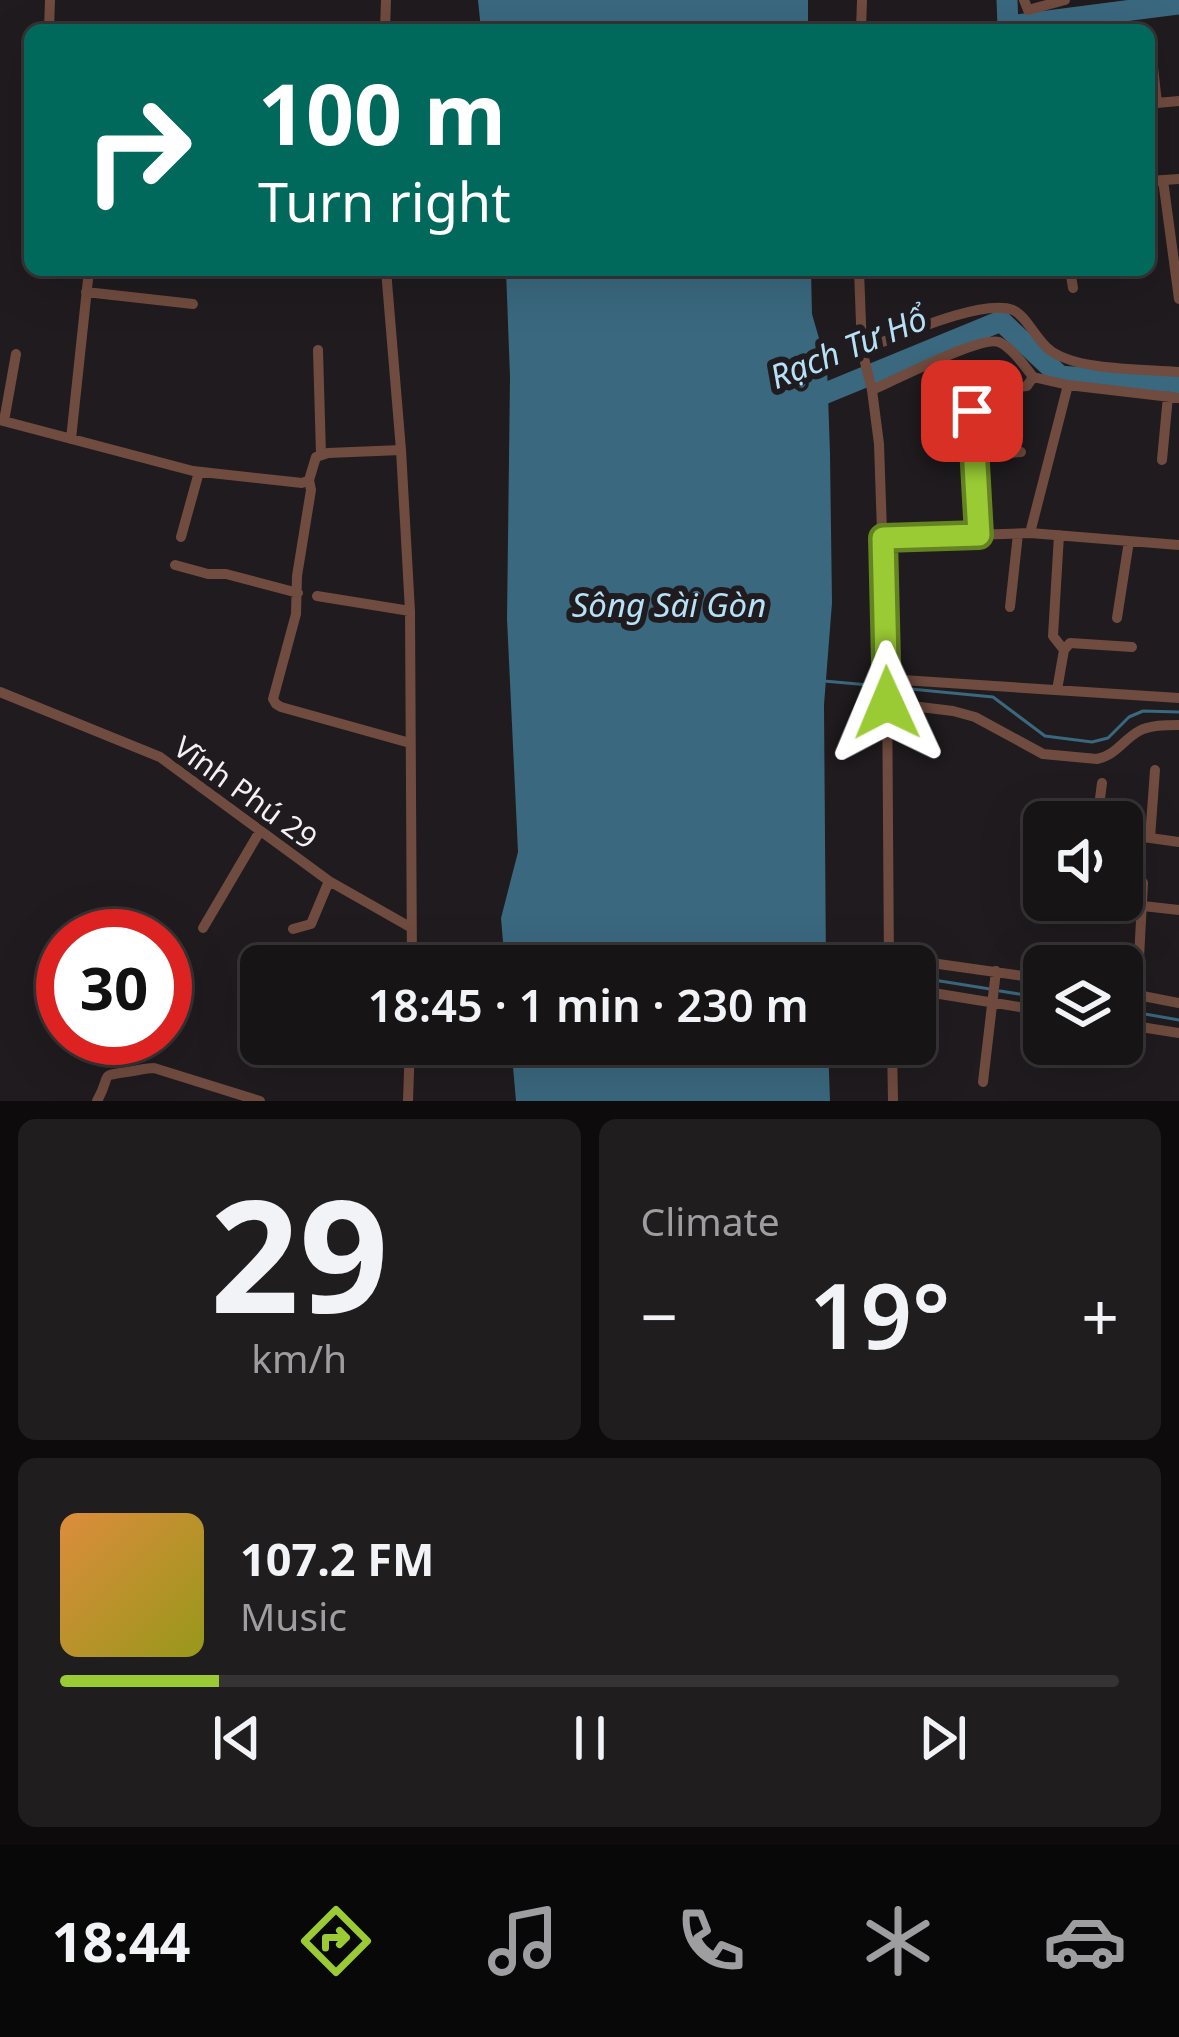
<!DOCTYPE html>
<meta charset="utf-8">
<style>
:root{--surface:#171416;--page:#201d1f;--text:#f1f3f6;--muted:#9e9ea1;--line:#363335;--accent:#9acb34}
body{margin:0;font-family:"Noto Sans",sans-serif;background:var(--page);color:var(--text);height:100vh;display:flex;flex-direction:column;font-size:45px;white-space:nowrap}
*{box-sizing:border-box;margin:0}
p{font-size:39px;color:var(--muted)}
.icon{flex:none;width:66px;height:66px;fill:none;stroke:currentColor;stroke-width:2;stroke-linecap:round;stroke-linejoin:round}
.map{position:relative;height:1101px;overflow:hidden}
.sheet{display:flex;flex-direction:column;gap:18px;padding:18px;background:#0d0b0c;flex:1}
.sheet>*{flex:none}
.banner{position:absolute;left:24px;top:24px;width:1131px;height:252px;border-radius:18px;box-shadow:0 12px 48px #0002,0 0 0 3px var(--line);background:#00695c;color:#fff;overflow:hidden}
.fabs{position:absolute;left:1023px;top:801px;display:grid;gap:24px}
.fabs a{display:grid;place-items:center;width:120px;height:120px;border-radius:18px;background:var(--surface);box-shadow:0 12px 48px #0002,0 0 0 3px var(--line);font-size:60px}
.speed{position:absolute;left:36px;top:909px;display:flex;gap:24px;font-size:60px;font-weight:700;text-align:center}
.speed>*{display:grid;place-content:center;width:156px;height:156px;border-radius:50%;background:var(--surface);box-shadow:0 12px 48px #0002,0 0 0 3px var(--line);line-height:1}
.speed .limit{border:18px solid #d22;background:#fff;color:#111}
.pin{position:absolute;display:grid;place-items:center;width:102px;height:102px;color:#fff;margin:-51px;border-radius:24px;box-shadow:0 6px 18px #0006}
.me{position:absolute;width:132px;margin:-66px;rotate:359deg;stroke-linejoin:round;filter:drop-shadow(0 0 9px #0008)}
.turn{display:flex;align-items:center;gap:42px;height:252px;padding:0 36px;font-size:54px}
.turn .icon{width:156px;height:156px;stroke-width:2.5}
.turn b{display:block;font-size:84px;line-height:102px}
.big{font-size:90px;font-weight:600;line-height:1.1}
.sheet .tile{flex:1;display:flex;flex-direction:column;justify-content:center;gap:18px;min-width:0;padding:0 42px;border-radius:18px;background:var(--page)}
.sheet .dial{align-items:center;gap:0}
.dial b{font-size:156px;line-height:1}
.song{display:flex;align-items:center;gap:36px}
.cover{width:144px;height:144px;border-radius:18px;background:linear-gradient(135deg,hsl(30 70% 55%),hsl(60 70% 35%))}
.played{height:12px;border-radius:6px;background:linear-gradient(90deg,var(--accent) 15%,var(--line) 15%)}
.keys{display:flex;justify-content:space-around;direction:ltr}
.heat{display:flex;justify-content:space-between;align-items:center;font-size:66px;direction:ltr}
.sheet .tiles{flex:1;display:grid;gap:18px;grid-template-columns:1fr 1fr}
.tile:last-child{grid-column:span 2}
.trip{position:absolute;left:240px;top:945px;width:696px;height:120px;border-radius:18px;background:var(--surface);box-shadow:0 12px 48px #0002,0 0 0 3px var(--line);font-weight:600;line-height:120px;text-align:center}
.menu{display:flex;height:192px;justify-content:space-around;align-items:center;background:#090809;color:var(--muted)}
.menu .icon{width:84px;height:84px}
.menu .on{color:var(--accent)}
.menu b{font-size:54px;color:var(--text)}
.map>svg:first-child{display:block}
.water{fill:#3a687e}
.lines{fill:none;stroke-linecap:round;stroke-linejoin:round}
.stream{stroke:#3a687e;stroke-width:3}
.river{stroke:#3a687e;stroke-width:21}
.minor{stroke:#704b3f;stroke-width:10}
.route-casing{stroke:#648422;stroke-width:30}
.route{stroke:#9acb34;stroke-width:21}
.labels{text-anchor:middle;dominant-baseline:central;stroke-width:12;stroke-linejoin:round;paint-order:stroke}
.street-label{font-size:30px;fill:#f4f0f3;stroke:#1f1b1e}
.water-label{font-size:33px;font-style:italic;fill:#b6e1f7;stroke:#1f1b1e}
</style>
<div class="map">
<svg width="1179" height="1101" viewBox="0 0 1179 1101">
<rect width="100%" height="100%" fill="#1f1b1e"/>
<path class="water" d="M478,0H808V30H481Z
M506,270H811L812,314L827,366L830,453L832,603L824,705L826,966H505L501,918L518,852L507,619L510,377Z
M511,1044H828L830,1101H516Z"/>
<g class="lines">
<path class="stream" d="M824,681L880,686
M890,687L993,697L1045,736L1092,742L1108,738L1129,717L1143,711L1179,712
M822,962L846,966
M915,977L990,989
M1000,991L1044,998
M1122,1010L1179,1020"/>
<path class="river" d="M1007,0L1008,26L1179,4
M804,402L1001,321L1060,376L1179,386"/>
<path class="minor" d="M1024,0L1028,10L1065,0
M49,30L50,0
M385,30L386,0
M861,30L862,0
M1153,67L1157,103L1179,101
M1163,180L1179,299
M1149,181L1179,179
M386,270L401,450L410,611L412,966
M859,270L862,350L872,390L879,444L887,679L889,966
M1070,270L1073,288
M86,292L193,304
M318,350L321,455
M862,350C895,338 981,298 1013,310C1027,316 1037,342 1051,351C1080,371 1143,369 1179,372
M1033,377L1068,385L1179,398
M872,390C894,381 981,335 999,342C1012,348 1024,365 1033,377L1027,386L980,391L970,397L979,535
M0,420L193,471L302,483L309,480L316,457L328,453L401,450
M4,421L16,354
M71,439L89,270
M974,456L1021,452
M1162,460L1168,396
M309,480L311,490L297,576L296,614L273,699L276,704L281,707L410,743
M1030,533L1068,385
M1059,535L1053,636L1064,650
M181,537L199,472
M883,538L1030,533L1179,545
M175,565L208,574H226L298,593
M317,596L410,611
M1010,607L1018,534
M1117,618L1129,541
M887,679L1179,698
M1057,690L1064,650L1070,643L1132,647
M0,692L160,757L329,881L410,927
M887,703L953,711L975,717L1043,754L1097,759C1116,755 1123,740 1139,731C1150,725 1166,725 1179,725
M1097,822L1102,783
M1122,834L1179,842
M1150,838L1155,770
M1026,854L1044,857
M1122,870L1138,876L1143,883L1137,995
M1143,906L1179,910
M203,928L260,831
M293,929L311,924L329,881
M889,957L1044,979
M915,990L1044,1011
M1122,992L1179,1003
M1122,1024L1179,1033
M892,1044L893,1101
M983,1082L996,971
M97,1101C114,1071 95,1077 133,1071C140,1070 146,1068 154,1068L260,1101
M408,1101L410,1044"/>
</g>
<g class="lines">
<g class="route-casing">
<path id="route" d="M887,703L883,538L979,535L972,411"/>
</g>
<use href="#route" class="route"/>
</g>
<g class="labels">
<g class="street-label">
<text transform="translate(246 792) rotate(36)">Vĩnh Phú 29</text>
</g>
<g class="water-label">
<text transform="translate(848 347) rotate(-22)">Rạch Tư Hổ</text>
<text x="669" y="604">Sông Sài Gòn</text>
</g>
</g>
</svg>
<div class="fabs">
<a><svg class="icon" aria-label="sound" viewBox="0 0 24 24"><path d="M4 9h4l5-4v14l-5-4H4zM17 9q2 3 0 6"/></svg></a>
<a><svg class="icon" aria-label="layers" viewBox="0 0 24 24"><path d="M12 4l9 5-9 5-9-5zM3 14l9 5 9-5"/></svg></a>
</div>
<div class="speed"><div class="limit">30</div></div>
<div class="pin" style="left:972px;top:411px;background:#d93025"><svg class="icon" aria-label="arrive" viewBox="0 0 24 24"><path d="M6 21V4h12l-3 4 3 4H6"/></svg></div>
<svg class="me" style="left:887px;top:703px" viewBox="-20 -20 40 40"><path d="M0-17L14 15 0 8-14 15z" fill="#9acb34" stroke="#fff" stroke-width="4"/></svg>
<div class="trip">18:45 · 1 min · 230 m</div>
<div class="banner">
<div class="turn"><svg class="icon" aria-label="right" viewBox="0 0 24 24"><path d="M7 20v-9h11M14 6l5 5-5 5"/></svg><div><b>100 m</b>Turn right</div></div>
</div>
</div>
<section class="sheet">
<div class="tiles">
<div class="tile dial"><b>29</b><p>km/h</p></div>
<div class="tile"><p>Climate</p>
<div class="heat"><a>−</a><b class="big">19°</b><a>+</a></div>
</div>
<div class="tile">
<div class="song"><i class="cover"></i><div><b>107.2 FM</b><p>Music</p></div></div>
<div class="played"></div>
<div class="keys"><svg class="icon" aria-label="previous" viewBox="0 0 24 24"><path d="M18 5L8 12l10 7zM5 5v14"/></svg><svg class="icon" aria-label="pause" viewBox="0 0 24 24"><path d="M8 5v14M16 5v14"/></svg><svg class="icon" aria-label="next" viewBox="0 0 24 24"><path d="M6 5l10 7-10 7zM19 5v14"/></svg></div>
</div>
</div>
</section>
<nav class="menu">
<b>18:44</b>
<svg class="icon on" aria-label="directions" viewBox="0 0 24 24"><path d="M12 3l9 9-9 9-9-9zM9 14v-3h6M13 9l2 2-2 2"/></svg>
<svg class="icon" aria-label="music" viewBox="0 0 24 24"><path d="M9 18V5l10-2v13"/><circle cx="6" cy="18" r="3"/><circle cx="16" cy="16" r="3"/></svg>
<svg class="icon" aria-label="phone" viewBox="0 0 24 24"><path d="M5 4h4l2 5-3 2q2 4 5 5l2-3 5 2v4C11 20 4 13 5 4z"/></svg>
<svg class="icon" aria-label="climate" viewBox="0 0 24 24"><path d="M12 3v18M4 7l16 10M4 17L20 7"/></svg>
<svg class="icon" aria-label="car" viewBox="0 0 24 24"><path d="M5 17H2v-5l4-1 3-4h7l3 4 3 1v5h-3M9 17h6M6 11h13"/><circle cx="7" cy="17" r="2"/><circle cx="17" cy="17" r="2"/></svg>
</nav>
